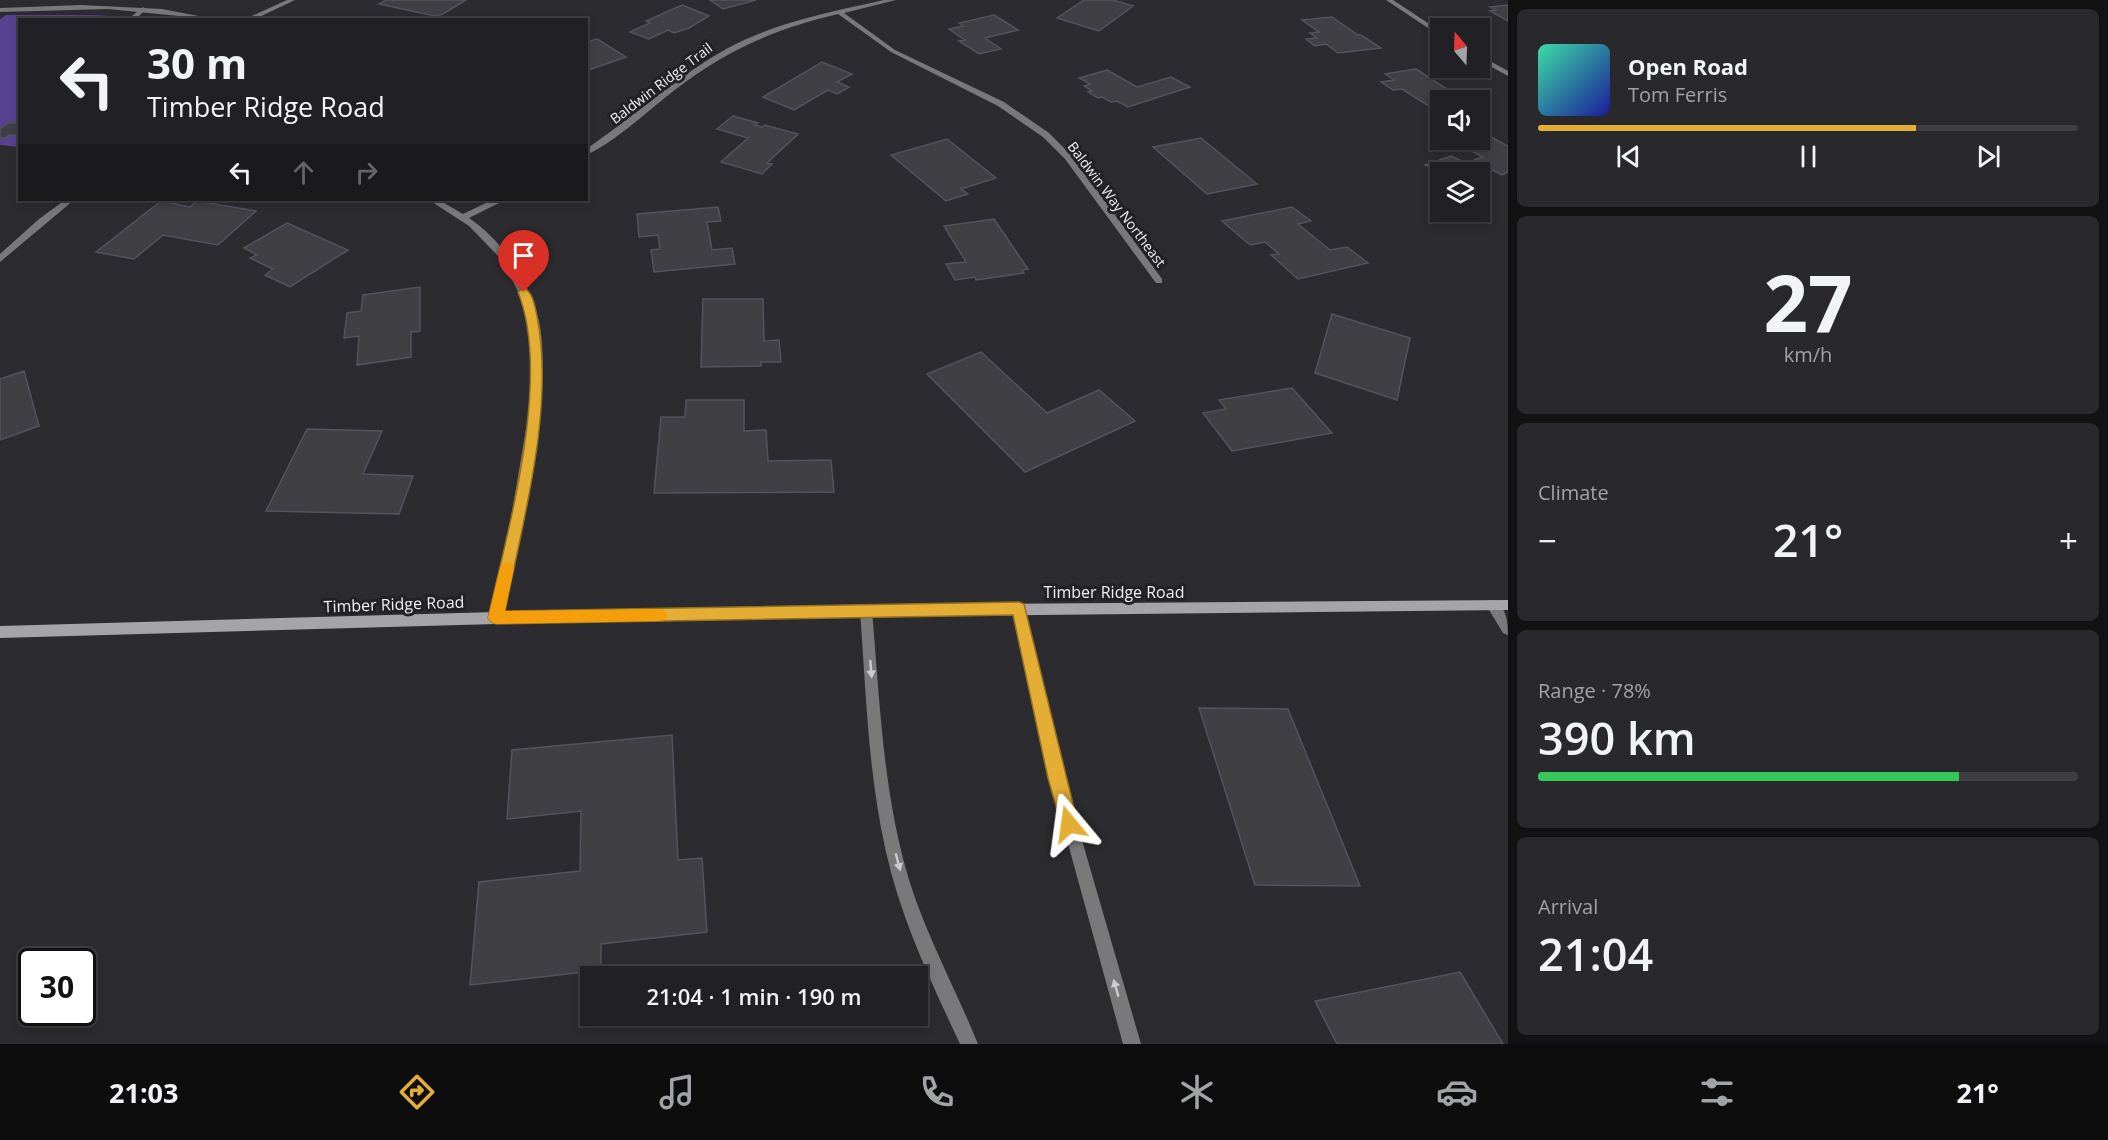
<!DOCTYPE html>
<meta charset="utf-8">
<style>
:root{--surface:#212024;--page:#29282c;--text:#f1f3f6;--muted:#a2a3a6;--line:#3e3e41;--accent:#e4ae35}
body{margin:0;font-family:"Open Sans",sans-serif;background:var(--page);color:var(--text);height:100vh;display:flex;flex-direction:column;font-size:22px;white-space:nowrap}
*{box-sizing:border-box;margin:0}
p{font-size:20px;color:var(--muted)}
.icon{flex:none;width:33px;height:33px;fill:none;stroke:currentColor;stroke-width:2;stroke-linecap:round;stroke-linejoin:round}
.map{position:relative;flex:1;overflow:hidden}
.side{display:flex;flex-direction:column;gap:9px;padding:9px;background:#121214;width:600px}
.side>*{flex:none}
.banner{position:absolute;left:18px;top:18px;width:570px;height:183px;border-radius:0px;box-shadow:0 3px 9px #0003,0 0 0 2px var(--line);background:#212024;color:var(--text);overflow:hidden}
.needle{width:39px;rotate:341deg}
.buttons{position:absolute;left:1430px;top:18px;display:grid;gap:12px}
.buttons a{display:grid;place-items:center;width:60px;height:60px;border-radius:0px;background:var(--surface);box-shadow:0 3px 9px #0003,0 0 0 2px var(--line);font-size:30px}
.speed{position:absolute;left:18px;top:948px;display:flex;gap:12px;font-size:30px;font-weight:700;text-align:center}
.speed>*{display:grid;place-content:center;width:78px;height:78px;border-radius:50%;background:var(--surface);box-shadow:0 3px 9px #0003,0 0 0 2px var(--line);line-height:1}
.speed .limit{border:3px solid #111;border-radius:9px;background:#fff;color:#111}
.pin{position:absolute;display:grid;place-items:center;width:51px;height:51px;color:#fff;margin:-62px -26px;border-radius:50% 50% 50% 0;rotate:-45deg;box-shadow:0 0 6px #0007}
.pin .icon{rotate:45deg}
.me{position:absolute;width:66px;margin:-33px;rotate:344deg;stroke-linejoin:round;filter:drop-shadow(0 0 4px #0008)}
.turn{display:flex;align-items:center;gap:21px;height:126px;padding:0 30px;font-size:27px}
.turn .icon{width:78px;height:78px;stroke-width:2.5}
.turn b{display:block;font-size:42px;line-height:51px}
.lanes{display:flex;align-items:center;height:57px;padding:0 30px;background:#0003;justify-content:center;gap:30px;direction:ltr}
.lanes .off{opacity:.35}
.big{font-size:45px;font-weight:600;line-height:1.1}
.side .card{flex:1;display:flex;flex-direction:column;justify-content:center;gap:9px;min-width:0;padding:0 21px;border-radius:9px;background:var(--page)}
.side .dial{align-items:center;gap:0}
.dial b{font-size:78px;line-height:1}
.song{display:flex;align-items:center;gap:18px}
.cover{width:72px;height:72px;border-radius:9px;background:linear-gradient(135deg,hsl(160 70% 55%),hsl(240 70% 35%))}
.played{height:6px;border-radius:3px;background:linear-gradient(90deg,var(--accent) 70%,var(--line) 70%)}
.keys{display:flex;justify-content:space-around;direction:ltr}
.heat{display:flex;justify-content:space-between;align-items:center;font-size:33px;direction:ltr}
.charge{height:9px;border-radius:4px;background:linear-gradient(90deg,#34c759 78%,var(--line) 0)}
.trip{position:absolute;left:580px;top:966px;width:348px;height:60px;border-radius:0px;background:var(--surface);box-shadow:0 3px 9px #0003,0 0 0 2px var(--line);font-weight:600;line-height:60px;text-align:center}
.dock{display:flex;height:96px;justify-content:space-around;align-items:center;background:#0d0d0e;color:var(--muted)}
.dock .icon{width:42px;height:42px}
.dock .selected{color:var(--accent)}
.dock b{font-size:27px;color:var(--text)}
main{display:flex;flex:1;min-height:0}
.map>svg:first-child{display:block}
.green{fill:#574291}
.building{fill:#3f3f44;stroke:#545359;stroke-width:1.5}
.lines{fill:none;stroke-linecap:round;stroke-linejoin:round}
.lane{fill:#79787b;fill-rule:evenodd}
.street{fill:#79787b;fill-rule:evenodd}
.secondary{fill:#a5a4a8;fill-rule:evenodd}
.oneway{fill:#cccbce}
.route{fill:#e4ae35;stroke:#947122;stroke-width:1.5}
.slow{fill:#f59e0b}
.labels{text-anchor:middle;dominant-baseline:central;stroke-width:6;stroke-linejoin:round;paint-order:stroke}
.far-street-label{font-size:14px;fill:#efeff2;stroke:#222126}
.street-label{font-size:16px;fill:#efeff2;stroke:#222126}
</style>
<main>
<div class="map">
<svg width="1508" height="1044" viewBox="0 0 1508 1044">
<rect width="100%" height="100%" fill="#2c2b30"/>
<path class="green" d="M6,15H92L168,19L20,20L19,147L0,145V19Z"/>
<path class="building" d="M386,0H466L443,14L435,16L379,4Z
M710,0H756L723,9Z
M1084,0H1113L1133,6L1099,31L1057,18Z
M682,5L709,16L689,28L674,33L668,30L649,39L630,32L650,23L646,21Z
M1508,5V21L1490,11L1496,10L1490,7Z
M994,15L1018,30L985,38L1001,49L979,54L959,41L965,40L949,29L963,26L959,23Z
M1332,17L1358,35H1361L1381,48L1338,53L1326,44L1315,46L1306,39L1317,38L1310,33L1319,32L1302,20Z
M597,39L626,57L586,71V42Z
M822,62L852,74L837,82L849,87L837,94L828,90L794,110L763,97Z
M1416,69L1450,91H1447L1461,100H1440V107L1432,108L1402,89L1393,90L1381,82L1394,80L1385,74Z
M1107,70L1137,87L1171,77L1190,87L1128,107L1117,101L1111,102L1102,97L1098,98L1088,92L1092,91L1084,86L1090,84L1079,78Z
M733,116L758,123L755,125L762,127L765,125L798,134L767,163L772,164L762,174L721,162L748,138L717,129Z
M8,123H20V135H9L5,138H0V129Z
M1491,137L1508,146V172L1502,175L1481,164L1472,166L1480,171L1475,172L1440,173L1425,165L1451,156L1466,163L1483,157L1464,147Z
M1201,138L1257,184L1207,194L1153,147Z
M947,139L996,178L961,189L968,194L946,201L891,155Z
M161,201L190,207L197,201L256,211L218,245L163,235L134,259L96,252Z
M718,207L721,221L707,222L712,250L732,248L735,264L654,272L651,250L660,249L658,235L639,237L637,214Z
M1292,207L1311,221L1298,224L1330,250L1347,247L1368,263L1298,279L1271,255L1279,254L1265,242L1250,245L1222,221Z
M994,219L1028,269L1022,270L1024,273L976,280L975,277L955,280L946,264L966,262L944,226Z
M287,223L348,250L290,287L265,275L273,269L250,258L257,255L244,248Z
M420,287V331L411,332V357L357,365L359,336L344,338L347,313L361,311L363,295Z
M703,299H763L764,341L779,340L781,362H761V366L701,367Z
M1332,314L1410,338L1397,400L1315,373Z
M981,352L1047,413L1099,390L1135,421L1025,472L927,374Z
M24,371L39,426L0,440V379Z
M1292,388L1332,433L1232,451L1203,413L1226,409L1219,400Z
M686,400H744V431L766,430L768,461L831,460L834,492L654,493L661,417H685Z
M307,429L382,431L363,474L413,476L399,514L266,511Z
M1199,708L1288,709L1360,886L1255,885Z
M672,735L678,860L702,858L707,932L601,944V970L470,985L479,882L580,871L581,811L507,819L512,750Z
M1460,972L1503,1044H1337L1315,1001Z"/>
<g class="lines">
<path class="lane" d="M143,7L146,9L135,20H127Z"/>
<path class="street" d="M287,0H295L253,20H243Z
M884,0H896L844,13L895,50L1004,102L1049,133L1071,155L1162,279V283H1156L1065,159L1043,137L998,106L891,52L838,14C777,28 725,51 676,89C650,109 614,143 586,155V149C634,117 677,76 728,48C776,22 831,12 884,0Z
M1386,0H1393L1440,31V36Z
M81,5L162,9L219,20L108,9L0,12V8Z
M1479,55L1508,71V76L1479,60Z
M65,200H74L0,262V254L39,219Z
M429,200H439L463,214L492,200H502L501,202L469,218C503,241 529,281 539,321C545,350 542,379 539,407C533,478 518,548 503,618L501,622L496,624L491,622L489,618L511,518L528,417L532,362L529,321L522,299L501,259L469,226Z
M1492,600C1506,605 1508,621 1508,635L1503,633L1486,605L1487,601Z
M1019,603L1024,605L1025,609L1064,778L1141,1044H1123L1050,778L1013,609L1014,605Z
M866,605L871,607L872,611C880,702 883,796 910,883C928,939 956,990 978,1044H960C931,982 901,919 886,852C868,773 866,691 860,611L861,607Z"/>
<path class="secondary" d="M1508,600V610L866,617L496,624L0,638V626L496,612L866,605Z"/>
</g>
<defs><path id="oneway-solid" d="M-6-.8H1V-3.2L6.5 0L1 3.2V.8H-6Z" transform="scale(1.5)"/></defs>
<g class="oneway">
<use href="#oneway-solid" transform="translate(871 669) rotate(85)"/>
<use href="#oneway-solid" transform="translate(898 862) rotate(75)"/>
<use href="#oneway-solid" transform="translate(1116 988) rotate(-106)"/>
</g>
<path class="route" d="M524,288C533,292 535,307 537,316C555,408 523,520 505,611L1019,602L1024,604L1078,824L1075,830L1069,832L1063,830L1061,824L1048,778L1013,615L496,624L491,622L488,618C508,529 552,377 518,292Z"/>
<path class="slow" d="M507,562L512,563L514,568L505,611L659,609L665,611L667,615L665,620L659,621L496,624L491,622L488,618L500,568L502,563Z"/>
<g class="labels">
<g class="far-street-label">
<text transform="translate(661 83) rotate(-37)">Baldwin Ridge Trail</text>
<text transform="translate(1117 204) rotate(53)">Baldwin Way Northeast</text>
</g>
<g class="street-label">
<text x="1114" y="592">Timber Ridge Road</text>
<text transform="translate(394 604) rotate(-2)">Timber Ridge Road</text>
</g>
</g>
</svg>
<div class="buttons">
<a><svg class="needle" viewBox="-14 -14 28 28"><path d="M0-13l5 13h-10z" fill="#e53935"/><path d="M0 13l5-13h-10z" fill="#a2a3a6"/></svg></a>
<a><svg class="icon" aria-label="sound" viewBox="0 0 24 24"><path d="M4 9h4l5-4v14l-5-4H4zM17 9q2 3 0 6"/></svg></a>
<a><svg class="icon" aria-label="layers" viewBox="0 0 24 24"><path d="M12 4l9 5-9 5-9-5zM3 14l9 5 9-5"/></svg></a>
</div>
<div class="speed"><div class="limit">30</div></div>
<div class="pin" style="left:524px;top:292px;background:#d93025"><svg class="icon" aria-label="arrive" viewBox="0 0 24 24"><path d="M6 21V4h12l-3 4 3 4H6"/></svg></div>
<svg class="me" style="left:1069px;top:824px" viewBox="-20 -20 40 40"><path d="M0-17L14 15 0 8-14 15z" fill="#e4ae35" stroke="#fff" stroke-width="4"/></svg>
<div class="trip">21:04 · 1 min · 190 m</div>
<div class="banner">
<div class="turn"><svg class="icon" aria-label="left" viewBox="0 0 24 24"><path d="M17 20v-9H6M10 6l-5 5 5 5"/></svg><div><b>30 m</b>Timber Ridge Road</div></div>
<div class="lanes"><svg class="icon" aria-label="left" viewBox="0 0 24 24"><path d="M17 20v-9H6M10 6l-5 5 5 5"/></svg><svg class="icon off" aria-label="ahead" viewBox="0 0 24 24"><path d="M12 20V5M6 11l6-6 6 6"/></svg><svg class="icon off" aria-label="right" viewBox="0 0 24 24"><path d="M7 20v-9h11M14 6l5 5-5 5"/></svg></div>
</div>
</div>
<section class="side">
<div class="card">
<div class="song"><i class="cover"></i><div><b>Open Road</b><p>Tom Ferris</p></div></div>
<div class="played"></div>
<div class="keys"><svg class="icon" aria-label="previous" viewBox="0 0 24 24"><path d="M18 5L8 12l10 7zM5 5v14"/></svg><svg class="icon" aria-label="pause" viewBox="0 0 24 24"><path d="M8 5v14M16 5v14"/></svg><svg class="icon" aria-label="next" viewBox="0 0 24 24"><path d="M6 5l10 7-10 7zM19 5v14"/></svg></div>
</div>
<div class="card dial"><b>27</b><p>km/h</p></div>
<div class="card"><p>Climate</p>
<div class="heat"><a>−</a><b class="big">21°</b><a>+</a></div>
</div>
<div class="card"><p>Range · 78%</p><b class="big">390 km</b><div class="charge"></div></div>
<div class="card"><p>Arrival</p><b class="big">21:04</b></div>
</section>
</main>
<nav class="dock">
<b>21:03</b>
<svg class="icon selected" aria-label="directions" viewBox="0 0 24 24"><path d="M12 3l9 9-9 9-9-9zM9 14v-3h6M13 9l2 2-2 2"/></svg>
<svg class="icon" aria-label="music" viewBox="0 0 24 24"><path d="M9 18V5l10-2v13"/><circle cx="6" cy="18" r="3"/><circle cx="16" cy="16" r="3"/></svg>
<svg class="icon" aria-label="phone" viewBox="0 0 24 24"><path d="M5 4h4l2 5-3 2q2 4 5 5l2-3 5 2v4C11 20 4 13 5 4z"/></svg>
<svg class="icon" aria-label="climate" viewBox="0 0 24 24"><path d="M12 3v18M4 7l16 10M4 17L20 7"/></svg>
<svg class="icon" aria-label="car" viewBox="0 0 24 24"><path d="M5 17H2v-5l4-1 3-4h7l3 4 3 1v5h-3M9 17h6M6 11h13"/><circle cx="7" cy="17" r="2"/><circle cx="17" cy="17" r="2"/></svg>
<svg class="icon" aria-label="filters" viewBox="0 0 24 24"><path d="M4 7h16M4 17h16"/><circle cx="9" cy="7" r="2"/><circle cx="15" cy="17" r="2"/></svg>
<b>21°</b>
</nav>
